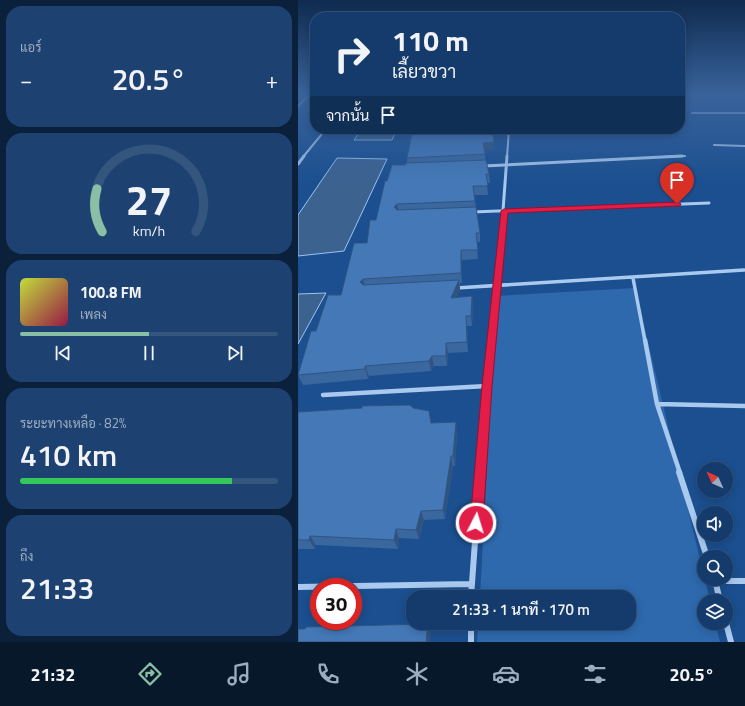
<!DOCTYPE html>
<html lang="th">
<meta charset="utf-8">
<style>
:root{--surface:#143b6b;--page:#1d4271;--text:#f1f3f6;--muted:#9dadc1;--line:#33557e;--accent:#8abfa5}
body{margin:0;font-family:"Titillium Web",Sarabun,sans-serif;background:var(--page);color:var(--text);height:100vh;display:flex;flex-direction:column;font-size:15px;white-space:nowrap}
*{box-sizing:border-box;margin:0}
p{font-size:13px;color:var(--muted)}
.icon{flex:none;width:22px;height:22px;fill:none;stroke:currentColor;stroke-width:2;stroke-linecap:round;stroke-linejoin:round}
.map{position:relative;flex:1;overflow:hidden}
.details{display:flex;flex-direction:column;gap:6px;padding:6px;background:#0b203b;width:298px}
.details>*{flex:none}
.guide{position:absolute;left:12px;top:12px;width:375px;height:122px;border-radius:16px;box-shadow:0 2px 10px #0003,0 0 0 1px var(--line);background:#143b6b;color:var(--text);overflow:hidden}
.needle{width:26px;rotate:315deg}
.tools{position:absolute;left:399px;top:462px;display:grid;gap:8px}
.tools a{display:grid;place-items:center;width:36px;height:36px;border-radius:50%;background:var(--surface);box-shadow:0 2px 10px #0003,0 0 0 1px var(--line);font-size:20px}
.speed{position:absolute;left:12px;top:578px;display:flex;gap:8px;font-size:20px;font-weight:700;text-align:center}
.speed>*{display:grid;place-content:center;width:52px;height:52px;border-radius:50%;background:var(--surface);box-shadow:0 2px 10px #0003,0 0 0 1px var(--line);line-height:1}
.speed .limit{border:6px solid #d22;background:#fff;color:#111}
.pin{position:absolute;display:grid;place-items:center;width:34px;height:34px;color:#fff;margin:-41px -17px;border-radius:50% 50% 50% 0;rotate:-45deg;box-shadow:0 0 4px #0007}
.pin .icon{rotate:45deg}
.me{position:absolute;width:44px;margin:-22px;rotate:5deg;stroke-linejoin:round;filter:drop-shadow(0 0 3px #0008)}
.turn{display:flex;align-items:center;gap:14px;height:84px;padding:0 16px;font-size:18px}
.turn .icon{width:52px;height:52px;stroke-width:2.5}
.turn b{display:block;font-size:28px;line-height:34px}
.then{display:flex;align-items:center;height:38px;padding:0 16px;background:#0003;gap:8px;font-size:15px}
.big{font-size:30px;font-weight:600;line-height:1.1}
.details .tile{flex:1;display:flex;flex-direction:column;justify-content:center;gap:6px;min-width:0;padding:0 14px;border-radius:16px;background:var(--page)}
.details .dial{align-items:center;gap:0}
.dial svg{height:104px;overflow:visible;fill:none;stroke:var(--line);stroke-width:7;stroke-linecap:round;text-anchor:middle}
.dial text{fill:var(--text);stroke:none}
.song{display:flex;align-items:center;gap:12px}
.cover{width:48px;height:48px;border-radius:6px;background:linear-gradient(135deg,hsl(70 70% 55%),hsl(340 70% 35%))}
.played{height:4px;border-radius:2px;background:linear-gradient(90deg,var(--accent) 50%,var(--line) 50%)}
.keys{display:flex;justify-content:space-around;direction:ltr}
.heat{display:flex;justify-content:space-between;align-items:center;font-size:22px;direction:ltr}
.charge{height:6px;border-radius:3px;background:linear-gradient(90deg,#34c759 82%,var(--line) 0)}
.trip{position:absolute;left:108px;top:590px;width:230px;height:40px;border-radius:16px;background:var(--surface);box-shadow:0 2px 10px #0003,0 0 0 1px var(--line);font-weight:600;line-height:40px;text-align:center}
.tab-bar{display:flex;height:64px;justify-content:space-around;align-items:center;background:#08182b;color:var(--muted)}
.tab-bar .icon{width:28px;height:28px}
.tab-bar .selected{color:var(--accent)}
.tab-bar b{font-size:18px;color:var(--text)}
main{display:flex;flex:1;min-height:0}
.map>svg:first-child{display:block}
.green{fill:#2e69ad}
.water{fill:#3c6290;stroke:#9cc4f0}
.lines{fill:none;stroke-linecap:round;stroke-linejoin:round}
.street-far4{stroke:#a9c9ee;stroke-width:2}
.street-far3{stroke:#a9c9ee;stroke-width:3}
.street-far2{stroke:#a9c9ee;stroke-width:3.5}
.street-far1{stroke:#a9c9ee;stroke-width:4.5}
.street{stroke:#a9c9ee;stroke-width:6}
.wall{fill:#3a679d}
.shaded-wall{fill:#305480}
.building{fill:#4478b7;stroke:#305480}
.route{fill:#e11d48;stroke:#92132f}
</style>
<main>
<section class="details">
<div class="tile"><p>แอร์</p>
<div class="heat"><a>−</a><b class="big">20.5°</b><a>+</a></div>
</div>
<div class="tile dial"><svg viewBox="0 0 100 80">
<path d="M14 69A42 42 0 1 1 86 69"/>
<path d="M14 69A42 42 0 0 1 10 36" stroke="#8abfa5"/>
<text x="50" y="56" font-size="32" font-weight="700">27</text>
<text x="50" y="72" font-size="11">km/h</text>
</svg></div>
<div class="tile">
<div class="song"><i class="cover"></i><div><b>100.8 FM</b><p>เพลง</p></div></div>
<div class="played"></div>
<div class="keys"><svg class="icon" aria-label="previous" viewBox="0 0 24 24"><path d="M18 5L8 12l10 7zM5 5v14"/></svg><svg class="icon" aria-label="pause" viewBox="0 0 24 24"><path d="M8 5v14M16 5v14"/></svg><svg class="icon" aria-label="next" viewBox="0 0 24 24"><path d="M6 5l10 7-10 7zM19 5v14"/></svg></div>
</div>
<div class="tile"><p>ระยะทางเหลือ · 82%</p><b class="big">410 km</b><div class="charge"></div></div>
<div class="tile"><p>ถึง</p><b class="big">21:33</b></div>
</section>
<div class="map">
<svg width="447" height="642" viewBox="0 0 447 642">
<rect width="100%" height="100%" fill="#1b4f8f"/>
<path class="green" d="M337,288L412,601H406V623H417L422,642H179L180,623H331V597H182L198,296Z"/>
<path class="water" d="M64,129H99L94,140H56Z
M39,158L89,159L46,251L0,256V215Z
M28,293L0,344V294Z"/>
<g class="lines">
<path class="street-far4" d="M0,106L12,94
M394,113H447
M189,129H197
M416,145L447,146
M5,157L28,129
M209,157L211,129
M364,157L387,156"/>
<path class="street-far3" d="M0,164L6,156
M185,166L384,156
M175,212L411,203
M203,238L209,156"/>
<path class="street-far2" d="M335,278L347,341
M158,288L446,270
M193,341L203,237"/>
<path class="street-far1" d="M347,340L359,404L382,473
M25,395L189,386
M359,404L447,406
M182,473L193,340"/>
<path class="street" d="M381,472L409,557
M417,580L422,601
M417,581H447
M0,587L173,584
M173,597L182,472
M173,623V642
M428,623L433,642"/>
</g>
<path class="wall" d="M196,150L187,151V160L191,174L192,183H189L190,195H176L182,233V242H179L180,259L164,260V283H162V290L159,297L174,296L175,306L174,326H169L170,352L150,353L149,366H136L133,371L71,376L70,379L5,385L0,375L18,331L43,295L69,243L78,220L89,181L109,163V158Z
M0,412L134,423L159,432L157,466H155L147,519L126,520L121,539L101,538L100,549L18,545L17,549H0Z"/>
<path class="shaded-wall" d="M196,142V150L185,151V143Z
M99,204L101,213L96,207Z
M163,250L164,260V283L163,273Z
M65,279L68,289L62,282Z
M161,280L162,290L154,308L153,298Z
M174,296L175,306L174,326L173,316Z
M168,316L169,326L170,352L169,342Z
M148,343L150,353L149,366L148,356Z
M134,356L136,366L133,371L131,361Z
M67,366L71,376L70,379L67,369Z
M158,422L159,432L157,466L155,456Z
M153,456L155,466L147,519L145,510Z
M123,511L126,520L121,539L118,530Z
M98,529L101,538L100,549L96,540Z
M12,536L18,545L17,549L11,540Z
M130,624L133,631L132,642H128Z"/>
<path class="building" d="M115,129H194L196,142L185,143L187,154L109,158Z
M188,160L191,174H188L190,186H175L177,201L99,204L96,207L99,210L178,207L182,233H178L180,250H163V273L65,279L62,282L65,285L161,280L153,298L174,296L173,316H168L169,342L148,343V356H134L131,361L67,366V369L0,375L13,331H18L30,295H43L56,243H69L72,220H78L87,181H89L94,165H107L108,163Z
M112,405L115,408L131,411L133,423L158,422L155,456H153L145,510L123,511L118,530L98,529L96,540L12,536L11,540H0V412L64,408V406Z
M130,624L128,642H0V629H7L8,627Z"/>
<linearGradient id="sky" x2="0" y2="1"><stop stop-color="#0f2b4f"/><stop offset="0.51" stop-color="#39639b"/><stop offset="1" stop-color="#39639b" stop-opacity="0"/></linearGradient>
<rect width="447" height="184" fill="url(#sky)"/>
<path class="route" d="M379,202L383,204L382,206L210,213L194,386L185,523L183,528L178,530L173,528L172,523L184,386L203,211L206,209Z"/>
</svg>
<div class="tools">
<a><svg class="needle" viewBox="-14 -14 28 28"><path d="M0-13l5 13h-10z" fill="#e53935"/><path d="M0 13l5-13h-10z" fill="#9dadc1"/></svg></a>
<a><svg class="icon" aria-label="sound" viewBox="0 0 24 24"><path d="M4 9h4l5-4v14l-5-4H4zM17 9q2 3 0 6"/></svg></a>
<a><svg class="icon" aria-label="search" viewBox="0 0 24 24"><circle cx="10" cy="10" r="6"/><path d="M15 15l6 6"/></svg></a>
<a><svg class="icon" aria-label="layers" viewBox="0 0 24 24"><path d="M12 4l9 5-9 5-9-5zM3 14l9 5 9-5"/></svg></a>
</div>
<div class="speed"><div class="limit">30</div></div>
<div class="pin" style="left:379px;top:204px;background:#d93025"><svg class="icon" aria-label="arrive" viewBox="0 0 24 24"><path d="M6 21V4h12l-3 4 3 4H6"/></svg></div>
<svg class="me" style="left:178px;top:523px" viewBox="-20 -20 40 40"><circle r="17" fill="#e11d48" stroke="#fff" stroke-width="3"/><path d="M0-11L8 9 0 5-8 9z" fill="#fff"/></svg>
<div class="trip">21:33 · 1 นาที · 170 m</div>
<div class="guide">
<div class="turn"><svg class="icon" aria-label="right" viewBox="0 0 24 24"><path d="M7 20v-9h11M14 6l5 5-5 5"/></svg><div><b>110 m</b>เลี้ยวขวา</div></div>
<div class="then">จากนั้น<svg class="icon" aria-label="arrive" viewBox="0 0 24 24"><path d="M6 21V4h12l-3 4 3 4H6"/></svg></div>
</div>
</div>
</main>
<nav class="tab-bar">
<b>21:32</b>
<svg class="icon selected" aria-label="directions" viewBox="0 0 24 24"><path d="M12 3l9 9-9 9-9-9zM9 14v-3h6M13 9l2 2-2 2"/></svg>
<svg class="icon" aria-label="music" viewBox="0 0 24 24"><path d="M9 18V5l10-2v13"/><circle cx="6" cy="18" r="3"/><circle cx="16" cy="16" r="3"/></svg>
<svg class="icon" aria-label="phone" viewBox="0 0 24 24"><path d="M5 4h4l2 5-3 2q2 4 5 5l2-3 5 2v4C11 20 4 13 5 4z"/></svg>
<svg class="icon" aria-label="climate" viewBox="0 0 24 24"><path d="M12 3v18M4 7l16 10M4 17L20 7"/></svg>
<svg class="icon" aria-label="car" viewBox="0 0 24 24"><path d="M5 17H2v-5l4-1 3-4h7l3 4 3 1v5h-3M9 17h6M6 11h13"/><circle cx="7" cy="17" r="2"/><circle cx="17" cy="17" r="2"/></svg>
<svg class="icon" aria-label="filters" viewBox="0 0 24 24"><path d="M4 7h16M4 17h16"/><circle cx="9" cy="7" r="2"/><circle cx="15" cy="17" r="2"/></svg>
<b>20.5°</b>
</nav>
